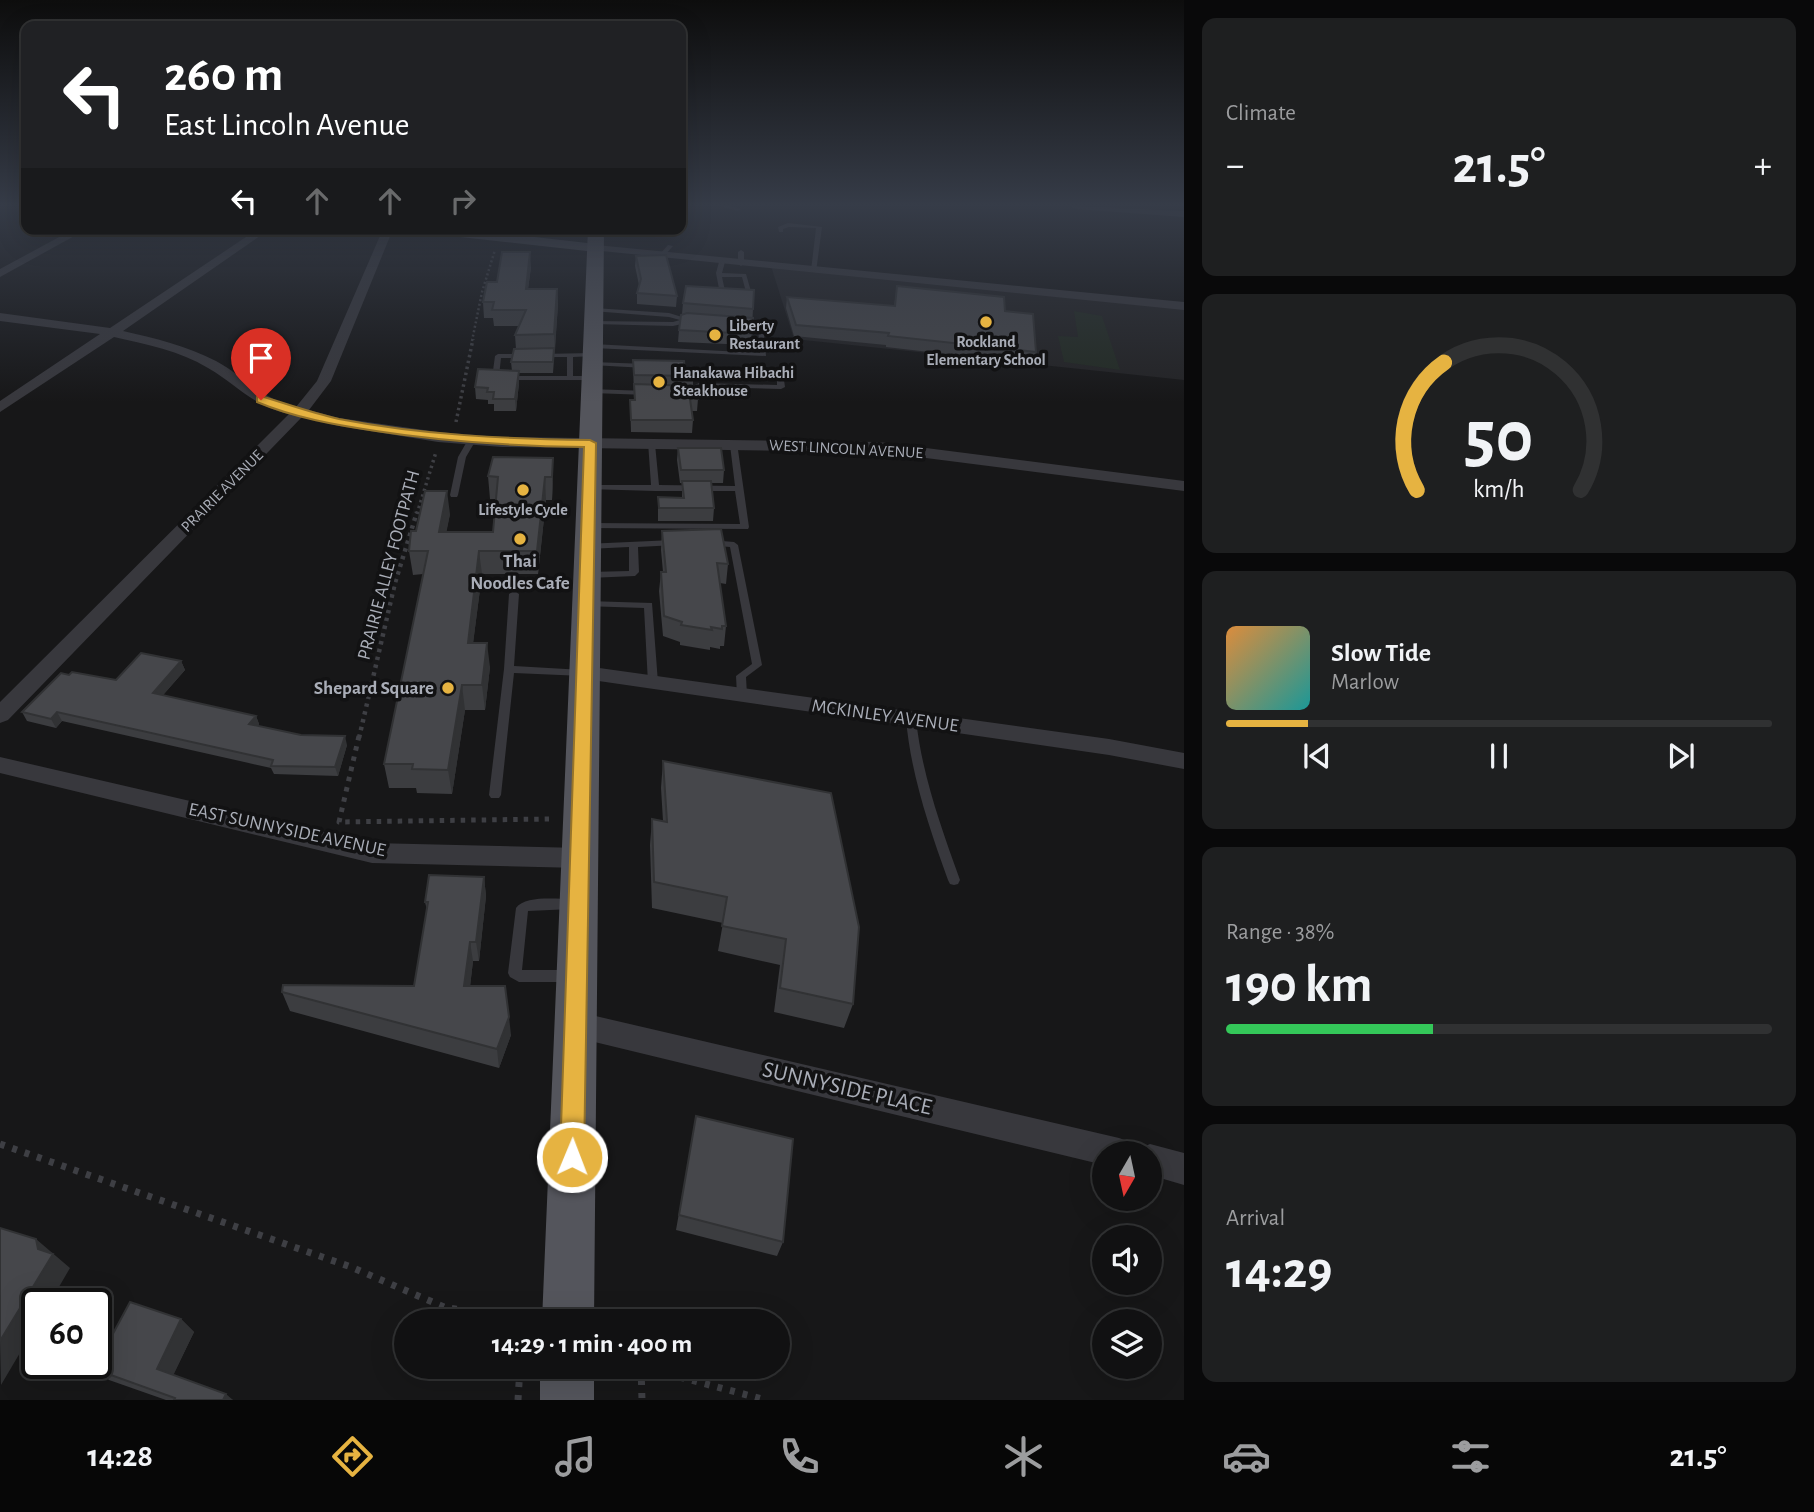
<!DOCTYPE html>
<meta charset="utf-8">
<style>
:root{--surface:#111112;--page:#1e1f20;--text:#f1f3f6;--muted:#9c9d9f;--line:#303132;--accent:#e6b341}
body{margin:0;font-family:"Alegreya Sans",sans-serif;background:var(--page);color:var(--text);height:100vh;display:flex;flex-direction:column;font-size:26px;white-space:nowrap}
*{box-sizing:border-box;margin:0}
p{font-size:23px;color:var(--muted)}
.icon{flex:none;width:38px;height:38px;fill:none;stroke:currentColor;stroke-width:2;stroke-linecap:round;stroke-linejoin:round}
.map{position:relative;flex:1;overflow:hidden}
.drawer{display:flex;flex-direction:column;gap:18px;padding:18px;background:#09090a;width:630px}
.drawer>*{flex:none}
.hud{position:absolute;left:21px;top:21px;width:665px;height:214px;border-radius:14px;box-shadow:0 7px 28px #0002,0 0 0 2px var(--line);background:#202124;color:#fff;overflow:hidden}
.needle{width:46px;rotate:189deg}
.fabs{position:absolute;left:1092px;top:1141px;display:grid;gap:14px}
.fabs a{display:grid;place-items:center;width:70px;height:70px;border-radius:50%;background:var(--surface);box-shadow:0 7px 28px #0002,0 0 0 2px var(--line);font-size:35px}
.speed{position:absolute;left:21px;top:1288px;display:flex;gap:14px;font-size:35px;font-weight:700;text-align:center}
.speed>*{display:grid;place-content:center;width:91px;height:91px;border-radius:50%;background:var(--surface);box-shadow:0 7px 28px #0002,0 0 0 2px var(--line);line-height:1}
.speed .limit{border:4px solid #111;border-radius:10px;background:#fff;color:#111}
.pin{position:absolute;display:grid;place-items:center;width:60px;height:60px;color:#fff;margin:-72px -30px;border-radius:50% 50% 50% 0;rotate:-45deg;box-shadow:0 0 7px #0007}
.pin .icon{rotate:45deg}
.me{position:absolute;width:77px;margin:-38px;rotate:1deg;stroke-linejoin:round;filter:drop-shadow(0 0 5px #0008)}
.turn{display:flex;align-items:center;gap:24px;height:147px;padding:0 28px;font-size:32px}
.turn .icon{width:91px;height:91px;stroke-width:2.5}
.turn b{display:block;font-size:49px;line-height:60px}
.lanes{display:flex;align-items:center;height:66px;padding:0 28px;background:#0003;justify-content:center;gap:35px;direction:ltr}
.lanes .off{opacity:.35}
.big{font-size:52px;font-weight:600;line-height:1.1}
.drawer .tile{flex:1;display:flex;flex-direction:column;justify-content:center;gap:10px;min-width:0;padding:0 24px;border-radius:14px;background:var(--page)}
.drawer .dial{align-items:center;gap:0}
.dial svg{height:182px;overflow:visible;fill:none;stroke:var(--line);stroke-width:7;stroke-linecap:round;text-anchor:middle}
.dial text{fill:var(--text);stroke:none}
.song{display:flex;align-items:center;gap:21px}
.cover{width:84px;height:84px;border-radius:10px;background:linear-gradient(135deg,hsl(30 70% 55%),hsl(180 70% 35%))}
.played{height:7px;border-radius:4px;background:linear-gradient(90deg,var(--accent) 15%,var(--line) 15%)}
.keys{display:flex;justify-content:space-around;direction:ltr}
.heat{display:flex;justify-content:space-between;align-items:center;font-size:38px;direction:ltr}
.charge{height:10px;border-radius:5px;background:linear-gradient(90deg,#34c759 38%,var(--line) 0)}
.trip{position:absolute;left:394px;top:1309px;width:396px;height:70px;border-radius:35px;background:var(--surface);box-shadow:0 7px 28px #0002,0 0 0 2px var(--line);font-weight:600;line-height:70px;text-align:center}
.tabs{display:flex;height:112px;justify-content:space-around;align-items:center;background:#070707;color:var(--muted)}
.tabs .icon{width:49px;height:49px}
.tabs .selected{color:var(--accent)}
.tabs b{font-size:32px;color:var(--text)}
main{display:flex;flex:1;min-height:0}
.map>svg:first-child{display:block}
.built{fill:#232325}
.green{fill:#232b24}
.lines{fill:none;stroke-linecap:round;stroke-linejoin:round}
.path-far4{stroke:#3e3f44;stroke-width:2.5;stroke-dasharray:2 2.5;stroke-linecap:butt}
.path-far3{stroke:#3e3f44;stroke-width:3.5;stroke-dasharray:2.5 3.5;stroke-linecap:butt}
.path-far2{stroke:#3e3f44;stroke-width:4.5;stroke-dasharray:3.5 4.5;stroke-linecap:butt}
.path-far1{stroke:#3e3f44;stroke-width:5;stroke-dasharray:4.5 6;stroke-linecap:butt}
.path{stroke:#3e3f44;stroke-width:7;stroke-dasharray:5 8;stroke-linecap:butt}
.lane{fill:#38383d;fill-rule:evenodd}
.street{fill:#38383d;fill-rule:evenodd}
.secondary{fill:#46474d;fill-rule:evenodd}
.primary{fill:#54555c;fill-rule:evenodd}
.wall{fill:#3c3d40}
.shaded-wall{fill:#313234}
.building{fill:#46474b;stroke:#313234;stroke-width:2}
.route{fill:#e6b341;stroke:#96742a;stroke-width:2}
.poi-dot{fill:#e6b341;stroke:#121213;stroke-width:2.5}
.labels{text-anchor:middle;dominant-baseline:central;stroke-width:7;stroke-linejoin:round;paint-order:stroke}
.far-poi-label{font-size:16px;font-weight:bold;fill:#a9adb7;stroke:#121213;text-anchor:start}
.far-street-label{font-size:16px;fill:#a9adb7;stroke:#121213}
.poi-label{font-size:19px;font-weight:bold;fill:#a9adb7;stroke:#121213}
.street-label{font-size:19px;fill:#a9adb7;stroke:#121213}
.near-street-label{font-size:23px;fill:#a9adb7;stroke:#121213}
</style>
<main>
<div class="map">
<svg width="1184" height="1400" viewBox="0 0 1184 1400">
<rect width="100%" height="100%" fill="#171718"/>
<path class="built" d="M771,266L1184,306V380L794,339Z"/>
<path class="green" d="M1074,311L1102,316L1120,370L1064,362L1058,336L1078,337Z"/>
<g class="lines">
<path class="path-far4" d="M472,341L482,292L495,250"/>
<path class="path-far3" d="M456,422L473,339
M417,514L436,452"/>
<path class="path-far2" d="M359,738L395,583L417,512"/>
<path class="path-far1" d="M359,736L339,822L549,819"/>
<path class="path" d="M0,1144L351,1267L444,1307L522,1321
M641,1367L642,1400
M642,1367L766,1400
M518,1400L520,1367"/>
<path class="lane" d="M720,206H730L741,209L738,211Z
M788,223L822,227L816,272L811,271L816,228L789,227L783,229V232H779L778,227Z
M668,245L673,246L664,256H660V254Z
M741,250L744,252V264L741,266L738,264V252Z
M722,260L725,262L722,273L746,274L752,295L720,294L716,273L719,262ZM722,277H742L746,292L725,291Z
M594,308L669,313L695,321L673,326L594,324L591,322L592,321L673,322L680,320L669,317L592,311V309Z
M739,321L763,324L766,356L593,348L590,346L593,344L760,353L758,327L737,324L736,323Z
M498,354H526L529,356L526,358H501L499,376H567V357H542L539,355L540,354L593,353L596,355L595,356L573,357V376H592L595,378L592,380H495L492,378L495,356Z
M593,362L646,364L649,366L646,368L591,365V363Z
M672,366L780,371L783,373L785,387L781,389L703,387V395H685L681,393L682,391H696L695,385L699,383L777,385V375L670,369V367Z
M589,389L648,391L652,393L648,395L592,393H589Z
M469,438L476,440L466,457L458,495L457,497H451L450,495L458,457Z
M648,442L655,444L659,485L735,486L730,445L737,443L749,527L748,529L585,528V524L588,523L740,524L735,491H655L587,489V485H651Z
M673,540L676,541V545L638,547L639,572L635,576L589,578L584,575L589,572L629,571V547L588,549L585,548V544Z
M710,540L734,542L738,545L762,665L746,677L747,695L742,699L737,695L736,676L752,664L730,547L707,545V541Z
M514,591L519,594L514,666L583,670L588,673L583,676L514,673L501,795L499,798H491L489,795L504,669L509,594Z
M587,601L652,603L658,683L657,685L653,687L648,683L644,608L584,606L582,604Z
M911,715L916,719C922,775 941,827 960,880L958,884L954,885L950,884L948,880C929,827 911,775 906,719Z
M572,899L577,900L578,904L577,908L572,909L528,911L522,970H570L575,972L577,976L575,980L570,982H519L510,977L508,973L516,908C525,895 556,899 572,899Z"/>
<path class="street" d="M1071,206L1184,211V217L1076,209Z
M74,229H87L0,277V269Z
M258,229H270L123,331C154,338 187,346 216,361C245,377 262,399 296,407L317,381L383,229H393L331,381L309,410L339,418L438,432L502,437L879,442L1184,481V491L879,452L502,447L438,442L339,426L302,417L8,720L0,723V702L289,414C251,405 239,386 208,368C180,351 146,344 114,337L0,412V401L100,334L0,321V313L110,328Z
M596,245L1184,302V310L592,250L590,248Z
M585,666L1109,739L1184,753V769L1109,755L578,678L575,673L578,668Z
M0,757L372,843L580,848L589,851L592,858L589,865L580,868L372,863L0,773Z
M574,1011L1119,1138L1130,1142L1134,1153H1104V1165L574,1037L564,1033L560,1024L564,1015Z
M1150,1144L1184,1153V1185L1150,1175V1153H1137L1139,1149Z"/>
<path class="secondary" d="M417,229H465L596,244L603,248L596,252L424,233Z"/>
<path class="primary" d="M588,229H604L594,1321H542Z
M540,1367H594V1400H540Z"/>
</g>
<path class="wall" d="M636,256L677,296L676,307L637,304V293L639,285L635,266Z
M531,267L528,289H557L558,304L553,373H519V383L516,411H494V404H488V400L476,399L475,387L512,371L511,362L516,349L515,335L519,326H494L493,318H484L483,302L497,282Z
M897,286L1005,311L1036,352L1033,364L886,347V345L794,336L786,308L787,297L894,306Z
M683,303L753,309L751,345L678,342L679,330L684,314H682Z
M633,360L685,373L693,376V385L698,399L697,411H692L693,420L692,433L631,432L630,400H634Z
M678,448L724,470L723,483H711L714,508L713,521H658V497L682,498V483H680L677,460Z
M553,458V480L552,500H546L538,574H482L473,643L490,667L485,710H465L452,794L417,793L416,788H389L384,764L423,574L413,575L409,551L416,531L450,514L446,532H493L496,499H490L488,476Z
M662,531L728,564L726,584L720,583L726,626L724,646H720V649L710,647V650L680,645V642L663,636L659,591L661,572H663L661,550Z
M181,661L185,670L163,695L256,716L259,724L258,726L347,745L338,776L274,774L271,768L62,721L56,728L27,721L22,712L69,675L116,680Z
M663,761L853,1004L844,1028L774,1012L780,965L718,951L723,923L652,908L650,845L652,819L663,821L661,788Z
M484,877L486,896L479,961H473L470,986L511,1035L499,1068L290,1011L282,992L414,986L427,910L425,902Z
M696,1116L783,1242L777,1256L676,1230Z
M181,1319L194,1332L173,1375L233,1400H166L109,1380L94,1369Z"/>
<path class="shaded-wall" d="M530,252L531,267L526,304V289Z
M557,289L558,304L555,351L554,334Z
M519,371V383L516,411L515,399Z
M553,458V480L552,500V477Z
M545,477L546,500L538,574L537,551Z
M447,491L450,514L442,555L439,532Z
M479,551L482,574L470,667L468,643Z
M487,643L490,667L485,710L482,685Z
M181,661L185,670L157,702L153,693Z
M462,685L465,710L452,794L448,770Z
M57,712L62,721L56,728L51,719Z
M256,716L259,724L252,733L249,724Z
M345,736L347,745L338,776L335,767Z
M484,877L486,896L479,961L476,942Z
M470,942L473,961L468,1005L464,986Z
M509,1017L511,1035L499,1068L497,1049Z
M36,1239L70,1268L49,1304H37V1324L1,1385L0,1341L38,1249Z
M181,1319L194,1332L171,1380L157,1369Z
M226,1394L233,1400H223Z"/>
<path class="building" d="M502,252H530L526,289H557L554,334L515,335L526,310H492L494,302H483L487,282H497Z
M666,255L677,296L637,293L641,279L636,256Z
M686,286L754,290L753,309L683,303Z
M897,286L1004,297L1005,311L1033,314L1036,352L888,336L889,333L796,325L787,297L895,306Z
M687,313L753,318L752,334L679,330L681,315Z
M554,348L553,362H511L514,349Z
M633,360L684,361L685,373H693V376L634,375Z
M478,369L519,371L515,399H493L494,392H487L488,388L475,387Z
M634,384L695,386L698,399H690L693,420H631L630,400H635Z
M678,448H721L724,470H681Z
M493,457L553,458L552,477H545L537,551H479L468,643H487L482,685H462L448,770L412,769L413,764H384L428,551H409L411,531H416L425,491H447L439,532H493L498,477L488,476Z
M682,481H711L714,508H659L658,497L684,498Z
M721,529L728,564L717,563L726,626H722V629L711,627L712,630L681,625L682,622L664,616L661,572H666L662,531Z
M141,653L181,661L153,693L256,716L249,724L301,735L345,736L335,767L271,766L273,760L57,712L51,719L22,712L61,673L69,675L72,672L116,680Z
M663,761L831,793L859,927L853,1004L780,988L786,939L722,926L727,897L654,882L652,819L667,822Z
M429,875L484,877L476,942H470L464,986H505L509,1017L497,1049L282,992L283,985L414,986L428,902H425Z
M696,1116L793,1139L783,1242L679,1215Z
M0,1228L36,1239L38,1249L53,1254L0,1341Z
M130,1302L181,1319L157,1369L226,1394L223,1400H174L175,1398L94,1369Z"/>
<linearGradient id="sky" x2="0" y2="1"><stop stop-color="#0d0d0d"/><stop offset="0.51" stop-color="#363c48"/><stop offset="1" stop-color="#363c48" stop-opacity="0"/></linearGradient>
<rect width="1184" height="402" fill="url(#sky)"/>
<path class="route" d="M261,396C287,404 312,413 339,419C422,435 506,439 590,440L596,443L584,1157L580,1165L572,1168L563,1165L560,1157L584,447C514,446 446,442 376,431C336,425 295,418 257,402V397Z"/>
<g class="poi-dot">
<circle cx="986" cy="322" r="7"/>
<circle cx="715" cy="335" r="7"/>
<circle cx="659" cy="382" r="7"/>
<circle cx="523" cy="490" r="7"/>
<circle cx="520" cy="539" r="7"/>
<circle cx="448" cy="688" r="7"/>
</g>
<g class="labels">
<g class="far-poi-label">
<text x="729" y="326">Liberty<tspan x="729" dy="18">Restaurant</tspan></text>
<text x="986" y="342" text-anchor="middle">Rockland<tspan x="986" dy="18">Elementary School</tspan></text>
<text x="673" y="373">Hanakawa Hibachi<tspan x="673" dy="18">Steakhouse</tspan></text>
<text x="523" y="510" text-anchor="middle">Lifestyle Cycle</text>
</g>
<g class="far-street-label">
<text transform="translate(846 449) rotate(3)">WEST LINCOLN AVENUE</text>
<text transform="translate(222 491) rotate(-45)">PRAIRIE AVENUE</text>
</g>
<g class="poi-label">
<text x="520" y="561">Thai<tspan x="520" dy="22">Noodles Cafe</tspan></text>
<text x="434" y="688" text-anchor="end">Shepard Square</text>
</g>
<g class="street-label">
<text transform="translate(389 565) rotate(-75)">PRAIRIE ALLEY FOOTPATH</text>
<text transform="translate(885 716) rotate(8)">MCKINLEY AVENUE</text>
<text transform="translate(287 830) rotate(12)">EAST SUNNYSIDE AVENUE</text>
</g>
<g class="near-street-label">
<text transform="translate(847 1089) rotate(13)">SUNNYSIDE PLACE</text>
</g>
</g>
</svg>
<div class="fabs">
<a><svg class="needle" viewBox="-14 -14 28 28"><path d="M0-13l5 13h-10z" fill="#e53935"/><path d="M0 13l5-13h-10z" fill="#9c9d9f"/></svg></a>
<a><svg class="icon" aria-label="sound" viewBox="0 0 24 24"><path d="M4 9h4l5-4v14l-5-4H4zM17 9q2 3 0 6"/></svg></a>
<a><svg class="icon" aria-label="layers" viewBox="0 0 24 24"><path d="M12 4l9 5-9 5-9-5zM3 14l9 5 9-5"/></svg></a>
</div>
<div class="speed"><div class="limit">60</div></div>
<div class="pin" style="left:261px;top:400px;background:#d93025"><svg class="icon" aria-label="arrive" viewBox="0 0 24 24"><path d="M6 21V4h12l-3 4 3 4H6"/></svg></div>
<svg class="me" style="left:572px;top:1157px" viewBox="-20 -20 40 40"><circle r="17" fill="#e6b341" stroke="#fff" stroke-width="3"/><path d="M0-11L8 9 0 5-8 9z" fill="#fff"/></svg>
<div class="trip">14:29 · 1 min · 400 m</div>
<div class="hud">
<div class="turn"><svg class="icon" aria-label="left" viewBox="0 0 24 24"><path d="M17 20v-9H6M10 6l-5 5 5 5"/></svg><div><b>260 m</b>East Lincoln Avenue</div></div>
<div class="lanes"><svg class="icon" aria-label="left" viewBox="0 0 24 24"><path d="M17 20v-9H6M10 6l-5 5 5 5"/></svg><svg class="icon off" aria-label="ahead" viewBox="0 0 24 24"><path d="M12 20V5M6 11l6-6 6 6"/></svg><svg class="icon off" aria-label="ahead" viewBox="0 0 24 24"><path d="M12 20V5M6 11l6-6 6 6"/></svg><svg class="icon off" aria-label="right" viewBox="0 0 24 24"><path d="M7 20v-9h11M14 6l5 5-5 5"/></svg></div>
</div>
</div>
<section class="drawer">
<div class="tile"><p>Climate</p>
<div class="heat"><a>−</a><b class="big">21.5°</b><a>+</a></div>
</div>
<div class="tile dial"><svg viewBox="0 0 100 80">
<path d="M14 69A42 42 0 1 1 86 69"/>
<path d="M14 69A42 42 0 0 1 26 13" stroke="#e6b341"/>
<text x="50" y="56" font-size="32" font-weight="700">50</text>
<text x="50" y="72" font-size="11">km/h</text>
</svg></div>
<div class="tile">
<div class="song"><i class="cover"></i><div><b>Slow Tide</b><p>Marlow</p></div></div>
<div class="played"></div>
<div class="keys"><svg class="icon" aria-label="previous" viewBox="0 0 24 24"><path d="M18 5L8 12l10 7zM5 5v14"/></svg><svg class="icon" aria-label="pause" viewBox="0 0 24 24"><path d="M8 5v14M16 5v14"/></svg><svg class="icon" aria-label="next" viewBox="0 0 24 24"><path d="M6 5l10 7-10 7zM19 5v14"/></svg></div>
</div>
<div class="tile"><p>Range · 38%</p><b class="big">190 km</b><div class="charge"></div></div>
<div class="tile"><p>Arrival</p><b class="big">14:29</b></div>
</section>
</main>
<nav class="tabs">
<b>14:28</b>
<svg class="icon selected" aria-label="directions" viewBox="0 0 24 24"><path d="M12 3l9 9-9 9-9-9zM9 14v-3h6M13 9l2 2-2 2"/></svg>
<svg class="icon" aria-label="music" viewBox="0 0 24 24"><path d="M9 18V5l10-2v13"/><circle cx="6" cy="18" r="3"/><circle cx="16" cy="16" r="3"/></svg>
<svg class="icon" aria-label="phone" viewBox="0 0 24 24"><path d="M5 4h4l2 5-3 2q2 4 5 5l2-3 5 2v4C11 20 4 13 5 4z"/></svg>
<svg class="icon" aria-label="climate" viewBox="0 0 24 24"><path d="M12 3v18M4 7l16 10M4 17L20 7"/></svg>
<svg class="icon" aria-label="car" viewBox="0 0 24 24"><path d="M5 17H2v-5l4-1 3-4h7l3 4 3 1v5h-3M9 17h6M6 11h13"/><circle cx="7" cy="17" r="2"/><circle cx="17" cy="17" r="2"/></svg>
<svg class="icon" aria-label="filters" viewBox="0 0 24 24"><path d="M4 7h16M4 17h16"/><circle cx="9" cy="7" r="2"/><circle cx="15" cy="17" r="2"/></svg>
<b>21.5°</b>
</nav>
